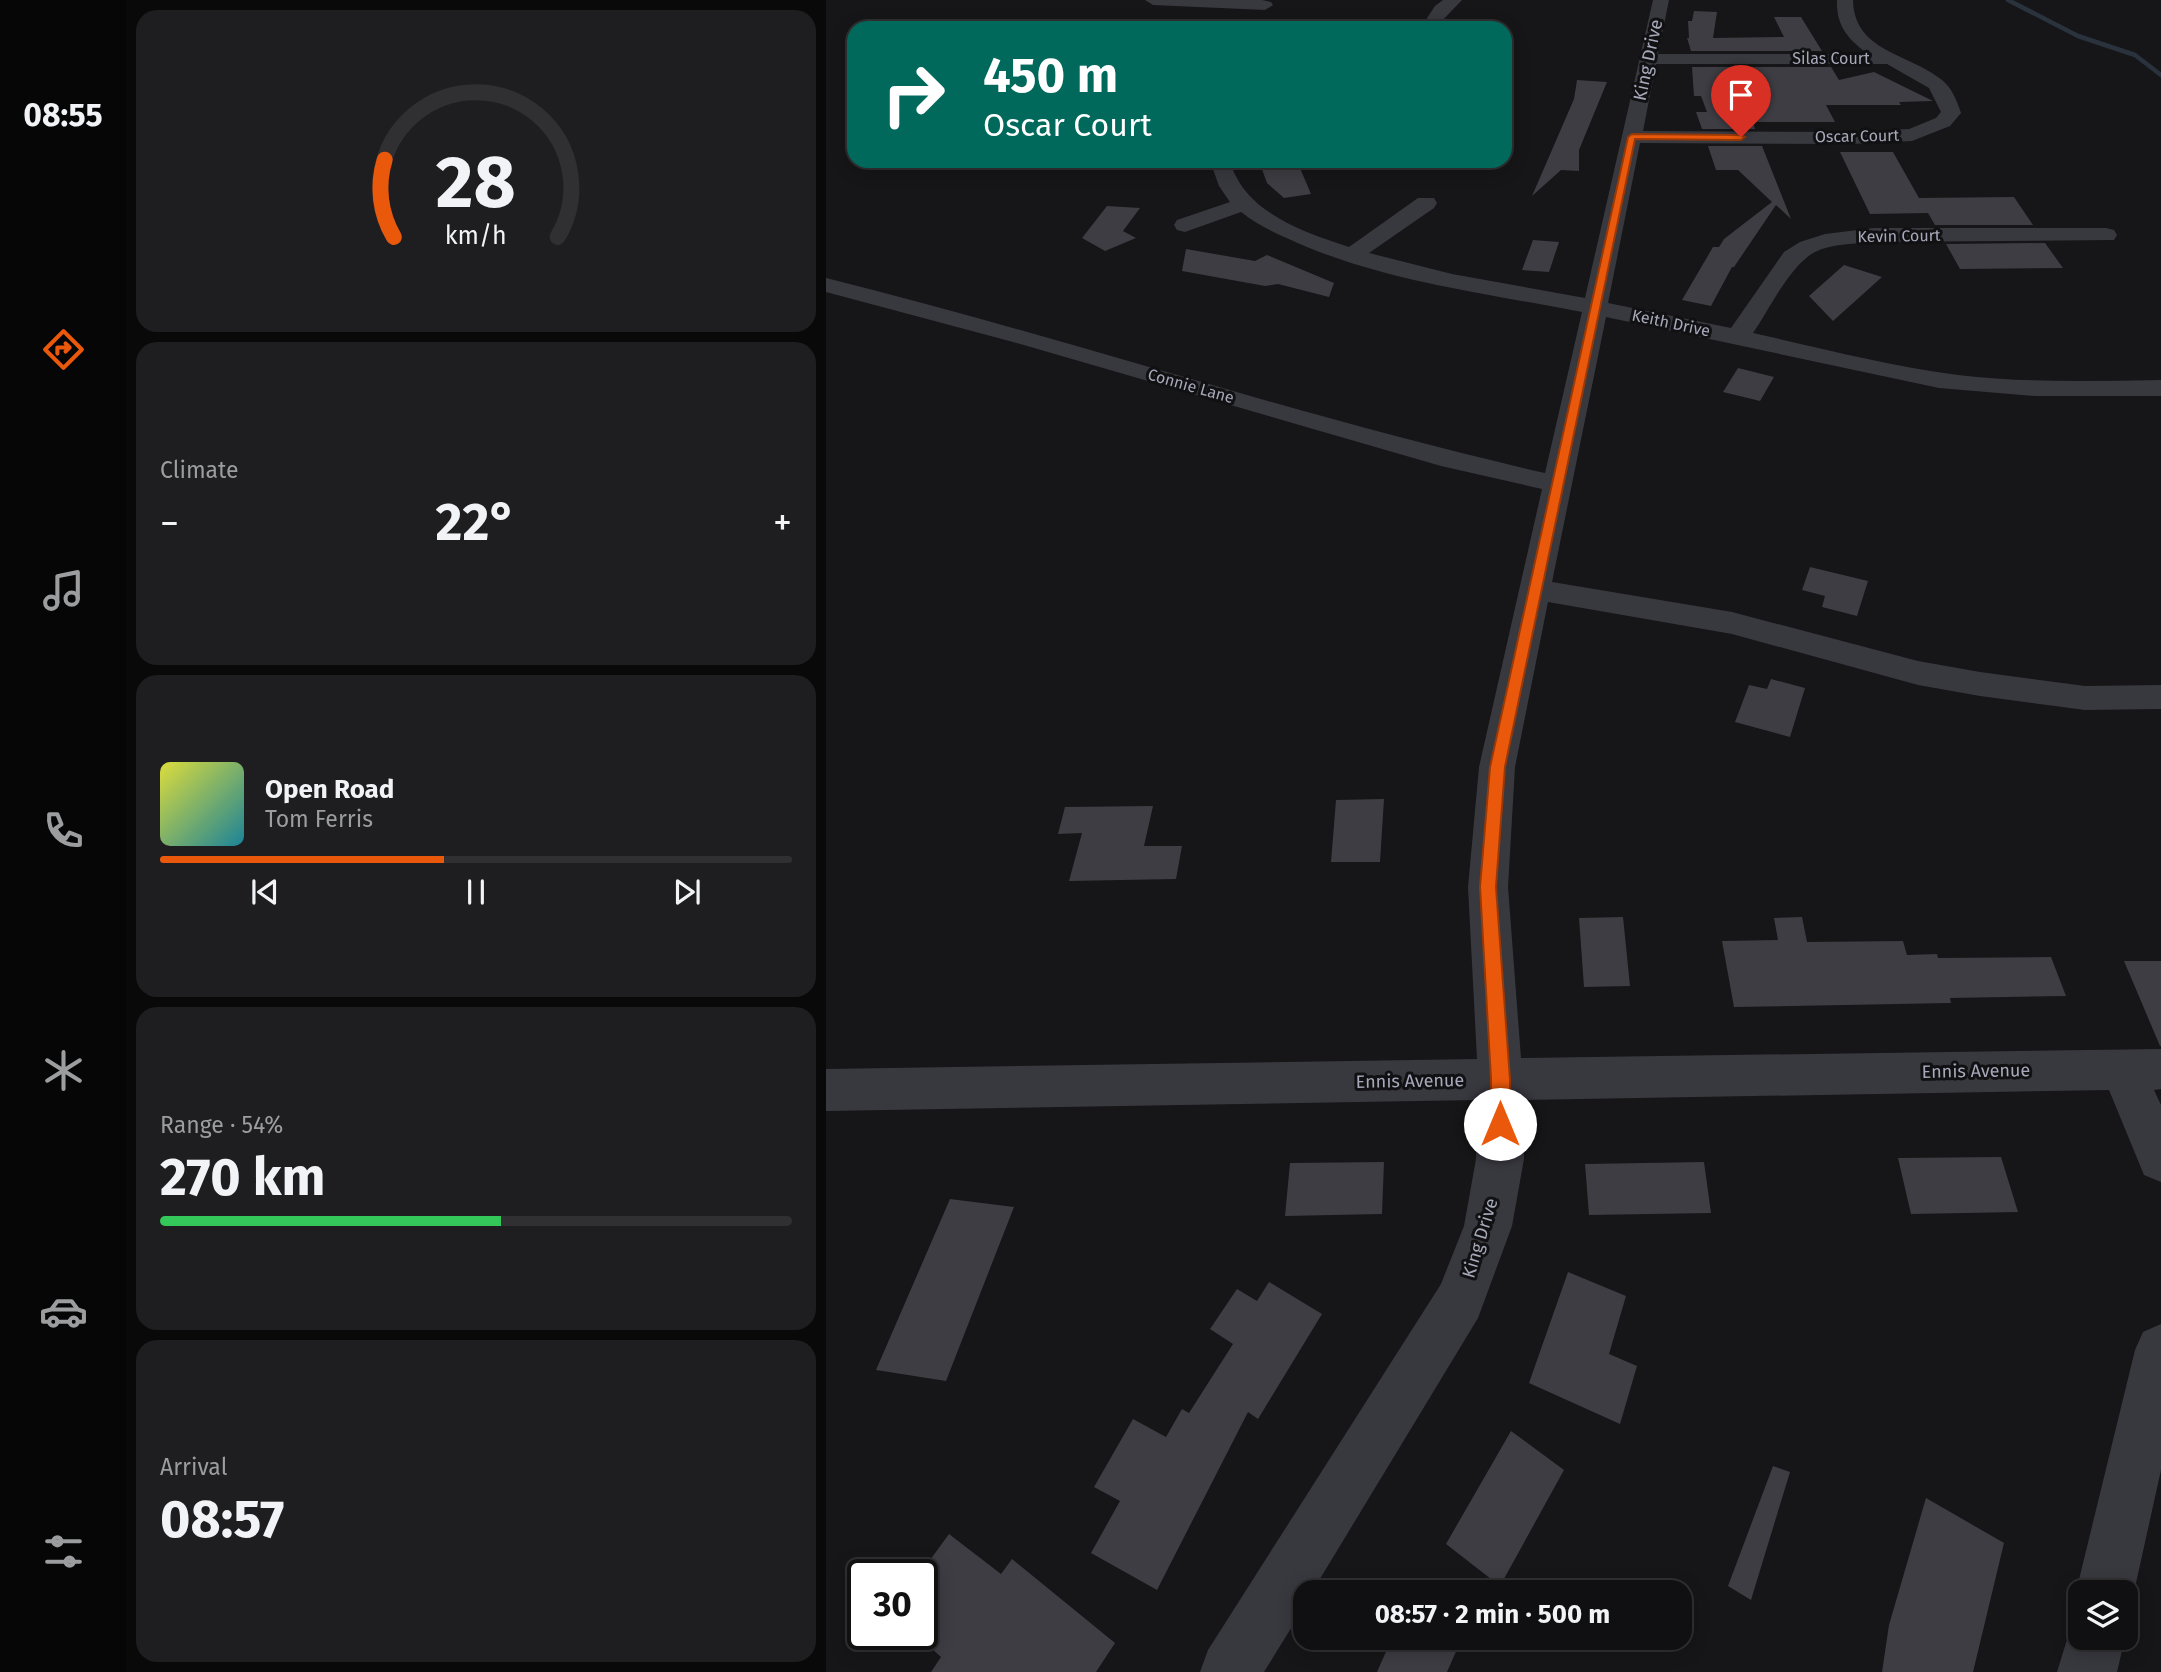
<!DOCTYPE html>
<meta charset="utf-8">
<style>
:root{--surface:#101012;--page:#1e1e20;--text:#f1f3f6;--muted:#9c9d9f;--line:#303032;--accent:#ea580c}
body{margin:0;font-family:"Fira Sans",sans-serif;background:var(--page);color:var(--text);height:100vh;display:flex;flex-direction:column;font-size:26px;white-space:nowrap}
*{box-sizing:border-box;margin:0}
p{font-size:23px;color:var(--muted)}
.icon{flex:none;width:38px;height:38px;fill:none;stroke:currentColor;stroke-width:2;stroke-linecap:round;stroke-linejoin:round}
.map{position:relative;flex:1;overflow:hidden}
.details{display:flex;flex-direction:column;gap:10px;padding:10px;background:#09090a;width:700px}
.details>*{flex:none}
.banner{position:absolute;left:21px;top:21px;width:665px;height:147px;border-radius:21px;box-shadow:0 4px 18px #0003,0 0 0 2px var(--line);background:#00695c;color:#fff;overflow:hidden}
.fabs{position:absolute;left:1242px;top:1580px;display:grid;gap:14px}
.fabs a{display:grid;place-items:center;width:70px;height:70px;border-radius:14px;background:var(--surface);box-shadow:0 4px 18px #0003,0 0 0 2px var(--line);font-size:35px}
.speed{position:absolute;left:21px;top:1559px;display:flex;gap:14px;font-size:35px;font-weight:700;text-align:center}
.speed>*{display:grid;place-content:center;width:91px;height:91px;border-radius:50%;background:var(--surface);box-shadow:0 4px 18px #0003,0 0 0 2px var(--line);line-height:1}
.speed .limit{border:4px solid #111;border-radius:10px;background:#fff;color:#111}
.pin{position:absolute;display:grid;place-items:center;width:60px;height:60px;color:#fff;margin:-72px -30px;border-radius:50% 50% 50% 0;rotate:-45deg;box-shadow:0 0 7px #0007}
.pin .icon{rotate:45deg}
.me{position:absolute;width:77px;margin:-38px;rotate:0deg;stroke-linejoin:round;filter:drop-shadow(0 0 5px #0008)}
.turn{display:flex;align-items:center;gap:24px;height:147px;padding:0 21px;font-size:32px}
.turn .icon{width:91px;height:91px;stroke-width:2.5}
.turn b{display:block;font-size:49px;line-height:60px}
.big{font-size:52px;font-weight:700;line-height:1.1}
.details .widget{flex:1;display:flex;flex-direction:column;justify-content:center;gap:10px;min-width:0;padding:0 24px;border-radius:21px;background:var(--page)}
.details .dial{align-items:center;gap:0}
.dial svg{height:182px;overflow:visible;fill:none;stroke:var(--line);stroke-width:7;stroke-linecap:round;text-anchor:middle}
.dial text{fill:var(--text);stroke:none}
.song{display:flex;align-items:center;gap:21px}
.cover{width:84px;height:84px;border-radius:10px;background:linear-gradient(135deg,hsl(60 70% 55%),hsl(190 70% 35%))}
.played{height:7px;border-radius:4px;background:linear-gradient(90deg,var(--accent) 45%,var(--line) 45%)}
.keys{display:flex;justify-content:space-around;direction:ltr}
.heat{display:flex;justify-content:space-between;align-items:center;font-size:38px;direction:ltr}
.charge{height:10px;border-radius:5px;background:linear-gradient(90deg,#34c759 54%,var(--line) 0)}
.trip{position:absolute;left:467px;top:1580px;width:399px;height:70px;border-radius:21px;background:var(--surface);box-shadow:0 4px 18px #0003,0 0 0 2px var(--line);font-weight:700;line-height:70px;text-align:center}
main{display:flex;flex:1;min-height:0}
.tab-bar{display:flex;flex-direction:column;width:126px;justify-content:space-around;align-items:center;background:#060607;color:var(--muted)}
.tab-bar .icon{width:49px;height:49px}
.tab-bar .current{color:var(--accent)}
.tab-bar b{font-size:32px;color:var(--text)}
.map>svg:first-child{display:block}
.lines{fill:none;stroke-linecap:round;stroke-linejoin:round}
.stream{stroke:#2a323d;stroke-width:4.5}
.building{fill:#3d3d43}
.minor{fill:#38383f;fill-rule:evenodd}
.route{fill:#ea580c;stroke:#983908;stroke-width:2}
.labels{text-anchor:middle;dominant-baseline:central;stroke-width:6;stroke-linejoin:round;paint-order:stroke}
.far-street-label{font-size:16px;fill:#a6a9b9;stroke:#111113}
.street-label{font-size:18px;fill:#a6a9b9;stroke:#111113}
</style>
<main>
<nav class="tab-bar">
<b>08:55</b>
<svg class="icon current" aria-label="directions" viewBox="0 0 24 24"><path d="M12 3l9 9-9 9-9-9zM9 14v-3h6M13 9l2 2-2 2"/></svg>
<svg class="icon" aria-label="music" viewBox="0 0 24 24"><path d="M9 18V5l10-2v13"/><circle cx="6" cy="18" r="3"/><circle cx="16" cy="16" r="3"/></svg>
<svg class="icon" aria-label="phone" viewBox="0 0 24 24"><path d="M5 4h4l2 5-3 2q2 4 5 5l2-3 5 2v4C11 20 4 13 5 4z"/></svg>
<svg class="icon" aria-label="climate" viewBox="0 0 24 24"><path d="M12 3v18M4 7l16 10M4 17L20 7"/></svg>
<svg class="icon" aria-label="car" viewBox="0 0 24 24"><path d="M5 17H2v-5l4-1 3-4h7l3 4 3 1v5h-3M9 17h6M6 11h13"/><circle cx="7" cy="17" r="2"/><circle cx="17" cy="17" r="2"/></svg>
<svg class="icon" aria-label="filters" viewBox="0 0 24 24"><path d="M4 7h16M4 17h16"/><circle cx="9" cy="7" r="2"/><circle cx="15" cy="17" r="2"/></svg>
</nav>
<section class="details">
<div class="widget dial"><svg viewBox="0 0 100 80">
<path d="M14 69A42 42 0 1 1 86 69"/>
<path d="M14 69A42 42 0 0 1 10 35" stroke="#ea580c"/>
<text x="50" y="56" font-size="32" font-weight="700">28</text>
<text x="50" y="72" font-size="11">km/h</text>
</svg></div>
<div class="widget"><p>Climate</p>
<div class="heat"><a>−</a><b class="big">22°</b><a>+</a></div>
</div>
<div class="widget">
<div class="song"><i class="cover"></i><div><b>Open Road</b><p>Tom Ferris</p></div></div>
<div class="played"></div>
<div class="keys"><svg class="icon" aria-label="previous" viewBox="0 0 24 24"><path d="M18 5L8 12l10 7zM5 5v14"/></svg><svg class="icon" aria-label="pause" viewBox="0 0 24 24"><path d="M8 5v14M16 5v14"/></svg><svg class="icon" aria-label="next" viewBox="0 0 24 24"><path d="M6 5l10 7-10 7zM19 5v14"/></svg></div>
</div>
<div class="widget"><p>Range · 54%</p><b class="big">270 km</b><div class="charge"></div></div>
<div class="widget"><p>Arrival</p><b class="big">08:57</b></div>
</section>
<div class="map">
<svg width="1335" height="1672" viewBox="0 0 1335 1672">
<rect width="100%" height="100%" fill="#161618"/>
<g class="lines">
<path class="stream" d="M1182,0L1252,36L1309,55L1335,75"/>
</g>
<path class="building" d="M868,11L891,12L887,38L958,37L948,17H975L996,51H865L861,38H863L862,21H866Z
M866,67H1005L1013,80L1048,72L1107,101L1073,102L1075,105H1000L1009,122H927L929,129H876L870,112H881L875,96H868Z
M751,80L781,82L753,150V171L735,170L706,196L748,99Z
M882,146H936L965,219L950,205L908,267H906L885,306L856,300L887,247H893L898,239L946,202L912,170H890Z
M1014,152H1067L1093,198L1188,197L1207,225H1109L1102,213L1044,214Z
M433,161H471L485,194L458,198L441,183Z
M281,206L314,208L297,231L310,238L279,251L256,238Z
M707,240L733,242L723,272L696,270Z
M1219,243L1237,268L1134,269L1120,244Z
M360,249L429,261L441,255L508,283L503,297L452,284L439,286L356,271Z
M1018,265L1056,277L1007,321L983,296Z
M912,368L948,377L934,401L897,392Z
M984,567L1042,581L1031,616L996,607L999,596L976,590Z
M945,679L979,688L964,737L909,722L923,685L941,689Z
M558,799L554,862H505L510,800Z
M327,806L318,846H356L350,879L243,881L256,833L232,834L239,807Z
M797,917L804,986L758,987L753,918Z
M976,917L981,942L1077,941L1081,955L1111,954L1112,958L1225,957L1240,996L1124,998L1125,1003L908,1007L896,941L952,940L948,918Z
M1298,961H1335V1046H1334Z
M1175,1157L1192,1212L1085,1214L1072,1158Z
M558,1162L556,1214L459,1216L464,1163Z
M878,1162L885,1213L763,1215L759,1164Z
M124,1199L188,1207L120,1381L50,1370Z
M742,1272L800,1296L783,1354L811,1366L794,1424L703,1383Z
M443,1282L496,1314L432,1419L422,1412L331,1590L265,1553L294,1501L268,1487L307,1419L340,1437L356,1409L363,1413L407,1344L384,1329L411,1289L431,1301Z
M685,1431L738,1470L674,1586L620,1544Z
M947,1466L964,1472L925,1600L902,1586Z
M1100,1498L1178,1543L1147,1672H1056L1063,1625Z
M123,1534L175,1574L186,1559L289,1643L270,1672H105L115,1657L96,1640V1571Z
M566,1638H618L632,1647L621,1672H551Z"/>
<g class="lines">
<path class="minor" d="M319,0H436L445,2L447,5L439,10L327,5Z
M617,0H636L615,22H603L601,18L609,6Z
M827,0H843L832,54H1042C1022,39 1010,26 1011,0H1027C1028,52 1083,53 1116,80C1126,88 1131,101 1135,113L1124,126L1086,141L1024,144L814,143L782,303L905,328L958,252L974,242L999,234L1048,228H1280L1288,230L1291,235L1288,240L1048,242C1029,244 1007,243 989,252C964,265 943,310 927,333C995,348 1063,366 1132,375C1199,383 1267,381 1335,380V396H1209L1113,388L780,317L726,582L906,612L1092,661L1154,672L1259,686L1335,685V709L1259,710L1154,696L1092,685L906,634L722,602L689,767L682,887L695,1058L1335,1049V1089L1328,1090L1335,1105V1182L1318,1175L1283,1090L697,1100L698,1159L686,1226L652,1318L486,1592H480V1604L438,1672H374L382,1650L615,1284L638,1226L650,1159L651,1100L0,1111V1069L651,1059L642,887L653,767L716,489L615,466L187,342L0,292V278C241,338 477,418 719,473L756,312C664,294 569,283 481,247C458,237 435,228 415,212L359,232L351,230L348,225L351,220L404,202L393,186L384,161H404C418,212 477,232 523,247L592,198H608L611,203L608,208L543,253L626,274L759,298ZM830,64H1061L1103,88L1115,112L1110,118L1083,129L1024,132L817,131Z
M1335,1324V1470L1308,1592L1300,1612V1592H1255V1604L1250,1592L1309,1350L1317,1332Z
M1255,1614V1638H1299L1291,1672H1231L1248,1617Z"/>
</g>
<path class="route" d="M806,134L915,135L919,137L915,140L809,139L679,767L670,887L684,1079V1124L681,1130L674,1133L668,1130L665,1124V1079L654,887L664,767L802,137Z"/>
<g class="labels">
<g class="far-street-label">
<text x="1005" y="58">Silas Court</text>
<text transform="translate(1031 136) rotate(-1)">Oscar Court</text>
<text transform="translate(1073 236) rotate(-1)">Kevin Court</text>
<text transform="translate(845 323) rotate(12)">Keith Drive</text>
<text transform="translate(365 386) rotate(16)">Connie Lane</text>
</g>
<g class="street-label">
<text transform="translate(822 60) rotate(-78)">King Drive</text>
<text transform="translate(1150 1071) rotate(-1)">Ennis Avenue</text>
<text transform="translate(584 1081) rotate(-1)">Ennis Avenue</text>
<text transform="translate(654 1238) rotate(-73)">King Drive</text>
</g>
</g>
</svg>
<div class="fabs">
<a><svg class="icon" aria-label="layers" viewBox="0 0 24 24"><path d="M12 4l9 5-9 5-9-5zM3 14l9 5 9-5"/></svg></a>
</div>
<div class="speed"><div class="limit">30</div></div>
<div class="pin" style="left:915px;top:137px;background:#d93025"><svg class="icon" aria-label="arrive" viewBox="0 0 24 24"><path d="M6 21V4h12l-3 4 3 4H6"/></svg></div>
<svg class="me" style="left:674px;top:1124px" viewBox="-20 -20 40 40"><circle r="19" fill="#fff"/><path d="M0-13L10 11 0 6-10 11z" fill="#ea580c"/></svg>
<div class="trip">08:57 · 2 min · 500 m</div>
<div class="banner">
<div class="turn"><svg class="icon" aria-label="right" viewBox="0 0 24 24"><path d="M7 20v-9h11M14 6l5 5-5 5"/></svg><div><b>450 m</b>Oscar Court</div></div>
</div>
</div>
</main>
